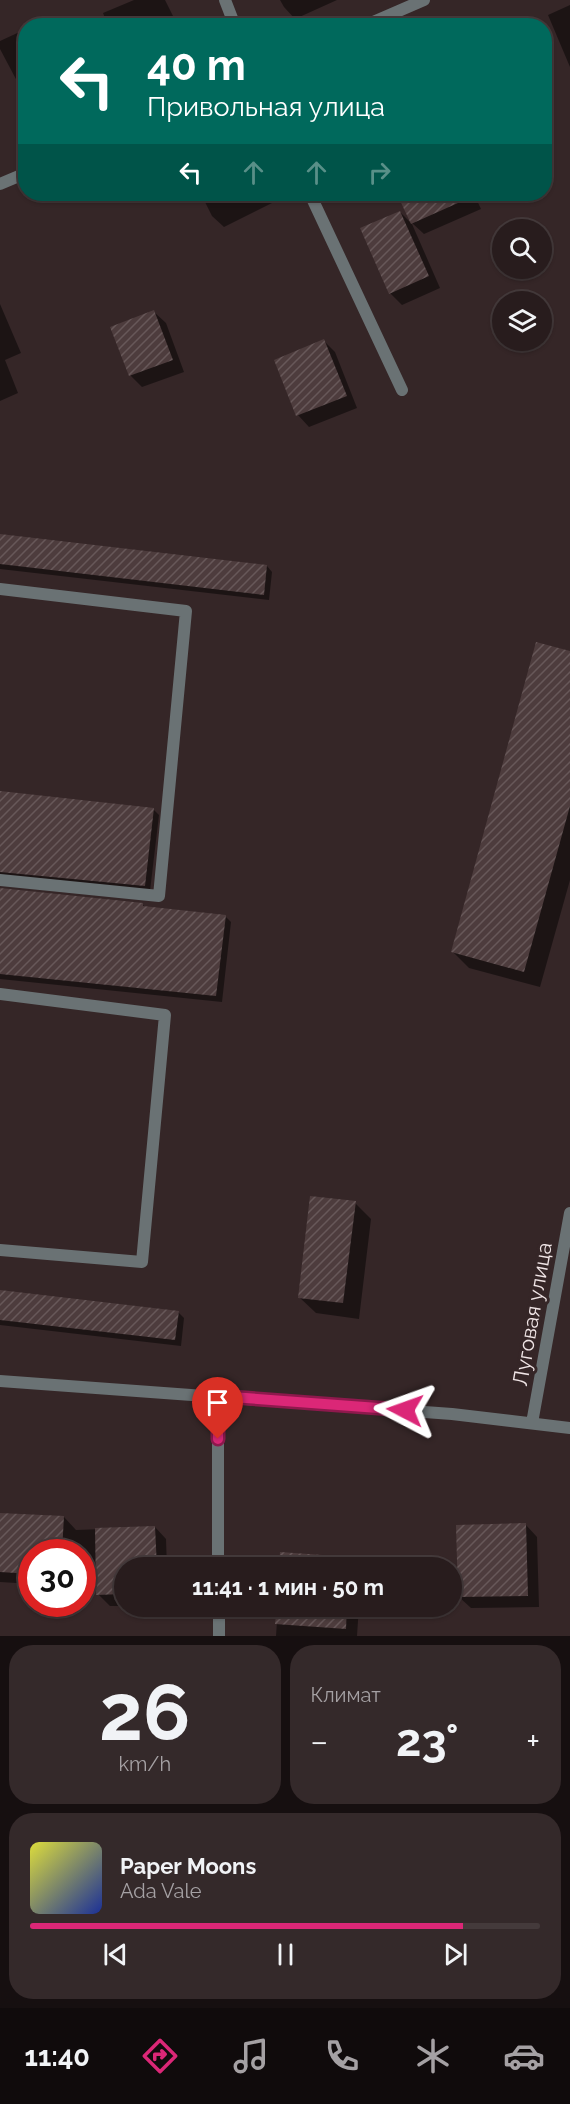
<!DOCTYPE html>
<html lang="ru">
<meta charset="utf-8">
<style>
:root{--surface:#281c1d;--page:#34292a;--text:#f1f3f6;--muted:#a5a1a4;--line:#443a3b;--accent:#db2777}
body{margin:0;font-family:Raleway,sans-serif;background:var(--page);color:var(--text);height:100vh;display:flex;flex-direction:column;font-size:22px;white-space:nowrap}
*{box-sizing:border-box;margin:0}
p{font-size:20px;color:var(--muted)}
.icon{flex:none;width:33px;height:33px;fill:none;stroke:currentColor;stroke-width:2;stroke-linecap:round;stroke-linejoin:round}
.map{position:relative;height:1636px;overflow:hidden}
.details{display:flex;flex-direction:column;gap:9px;padding:9px;background:#160f10;flex:1}
.details>*{flex:none}
.top-card{position:absolute;left:18px;top:18px;width:534px;height:183px;border-radius:24px;box-shadow:0 2px 4px #0004,0 0 0 2px var(--line);background:#00695c;color:#fff;overflow:hidden}
.buttons{position:absolute;left:492px;top:219px;display:grid;gap:12px}
.buttons a{display:grid;place-items:center;width:60px;height:60px;border-radius:50%;background:var(--surface);box-shadow:0 2px 4px #0004,0 0 0 2px var(--line);font-size:30px}
.speed{position:absolute;left:18px;top:1539px;display:flex;gap:12px;font-size:30px;font-weight:700;text-align:center}
.speed>*{display:grid;place-content:center;width:78px;height:78px;border-radius:50%;background:var(--surface);box-shadow:0 2px 4px #0004,0 0 0 2px var(--line);line-height:1}
.speed .limit{border:9px solid #d22;background:#fff;color:#111}
.pin{position:absolute;display:grid;place-items:center;width:51px;height:51px;color:#fff;margin:-62px -26px;border-radius:50% 50% 50% 0;rotate:-45deg;box-shadow:0 0 6px #0007}
.pin .icon{rotate:45deg}
.me{position:absolute;width:66px;margin:-33px;rotate:274deg;stroke-linejoin:round;filter:drop-shadow(0 0 4px #0008)}
.turn{display:flex;align-items:center;gap:21px;height:126px;padding:0 30px;font-size:27px}
.turn .icon{width:78px;height:78px;stroke-width:2.5}
.turn b{display:block;font-size:42px;line-height:51px}
.lanes{display:flex;align-items:center;height:57px;padding:0 30px;background:#0003;justify-content:center;gap:30px;direction:ltr}
.lanes .off{opacity:.35}
.big{font-size:45px;font-weight:700;line-height:1.1}
.details .tile{flex:1;display:flex;flex-direction:column;justify-content:center;gap:9px;min-width:0;padding:0 21px;border-radius:24px;background:var(--page)}
.details .dial{align-items:center;gap:0}
.dial b{font-size:78px;line-height:1}
.song{display:flex;align-items:center;gap:18px}
.cover{width:72px;height:72px;border-radius:9px;background:linear-gradient(135deg,hsl(60 70% 55%),hsl(230 70% 35%))}
.played{height:6px;border-radius:3px;background:linear-gradient(90deg,var(--accent) 85%,var(--line) 85%)}
.keys{display:flex;justify-content:space-around;direction:ltr}
.heat{display:flex;justify-content:space-between;align-items:center;font-size:33px;direction:ltr}
.details .tiles{flex:1;display:grid;gap:9px;grid-template-columns:1fr 1fr}
.tile:last-child{grid-column:span 2}
.trip{position:absolute;left:114px;top:1557px;width:348px;height:60px;border-radius:30px;background:var(--surface);box-shadow:0 2px 4px #0004,0 0 0 2px var(--line);font-weight:700;line-height:60px;text-align:center}
.tabs{display:flex;height:96px;justify-content:space-around;align-items:center;background:#100b0c;color:var(--muted)}
.tabs .icon{width:42px;height:42px}
.tabs .current{color:var(--accent)}
.tabs b{font-size:27px;color:var(--text)}
.map>svg:first-child{display:block}
.shadow{fill:#0007}
.building{fill:url(#building-hatch)}
.lines{fill:none;stroke-linecap:round;stroke-linejoin:round}
.service{stroke:#6a7274;stroke-width:12}
.minor{stroke:#6a7274;stroke-width:12}
.route-casing{stroke:#8e194d;stroke-width:15}
.route{stroke:#db2777;stroke-width:10}
.labels{text-anchor:middle;dominant-baseline:central;stroke-width:6;stroke-linejoin:round;paint-order:stroke}
.street-label{font-size:21px;fill:#f0e5e6;stroke:#352627}
</style>
<div class="map">
<svg width="570" height="1636" viewBox="0 0 570 1636">
<defs>
<pattern id="building-hatch" width="6" height="6" patternUnits="userSpaceOnUse" patternTransform="scale(1.5)"><rect width="6" height="6" fill="#4d3c3d"/><path d="M-1 1l2-2M0 6l6-6M5 7l2-2" fill="none" stroke="#675859"/></pattern>
</defs>
<rect width="100%" height="100%" fill="#352627"/>
<path class="shadow" d="M134,0H165L178,26H108L103,13Z
M280,0H337L295,19L284,7Z
M570,5V67L548,15Z
M41,21L45,26H32Z
M26,29V98L0,49V41Z
M201,194H267L272,203L224,227L212,216Z
M398,194H474L481,209L424,234L412,223Z
M400,212L412,224L440,288L402,305L390,293Z
M0,304L21,353L5,360L18,393L0,401Z
M154,312L166,323L184,372L142,387L131,376L112,328Z
M324,341L335,352L357,408L309,427L298,415L276,360Z
M0,535L267,566L272,572L269,600L0,569Z
M570,653V880L540,987L469,968L453,952Z
M0,792L153,809L159,815L150,891L0,881Z
M0,890L142,904L146,908L225,916L231,922L222,1002L0,979Z
M355,1203L371,1219L359,1319L316,1313L299,1297Z
M0,1291L178,1312L184,1318L181,1346L0,1325Z
M0,1514L64,1517L76,1530L155,1527L166,1539L167,1568H124V1606H110L98,1594V1587H82V1552H32V1584L0,1582Z
M526,1525L537,1537L539,1607L471,1608L459,1597Z
M349,1558L359,1568H281Z
M278,1606H359L357,1636H276Z"/>
<path class="building" d="M397,194H478L411,224Z
M400,211L429,276L389,294L360,228Z
M154,310L173,360L129,376L110,327Z
M324,339L347,396L296,416L274,360Z
M0,534L267,565L264,595L0,564Z
M536,642L570,651V806L524,972L451,952Z
M0,791L154,808L145,886L0,872Z
M0,888L143,903V906L226,915L216,996L0,974Z
M310,1196L356,1201L343,1303L298,1298Z
M0,1290L179,1311L175,1340L0,1320Z
M0,1513L64,1516L62,1552H32V1574L0,1572Z
M526,1523L528,1596L458,1597L456,1525Z
M155,1526L157,1568H124V1594L96,1595L95,1528Z
M280,1552L350,1557L349,1568H279Z
M277,1606H347L346,1629L275,1624Z"/>
<g class="lines">
<path class="service" d="M0,589L186,611L159,896L0,880
M0,994L165,1015L142,1262L0,1250"/>
<path class="minor" d="M225,0L235,26
M364,26L424,0
M0,184L26,173
M310,194L402,390
M0,1381L452,1414L570,1428
M218,1396V1568
M532,1423L570,1213
M219,1606V1636"/>
</g>
<g class="lines">
<g class="route-casing">
<path id="route" d="M218,1439V1396L405,1410"/>
</g>
<use href="#route" class="route"/>
</g>
<g class="labels">
<g class="street-label">
<text transform="translate(532 1314) rotate(-80)">Луговая улица</text>
</g>
</g>
</svg>
<div class="buttons">
<a><svg class="icon" aria-label="search" viewBox="0 0 24 24"><circle cx="10" cy="10" r="6"/><path d="M15 15l6 6"/></svg></a>
<a><svg class="icon" aria-label="layers" viewBox="0 0 24 24"><path d="M12 4l9 5-9 5-9-5zM3 14l9 5 9-5"/></svg></a>
</div>
<div class="speed"><div class="limit">30</div></div>
<div class="pin" style="left:218px;top:1439px;background:#d93025"><svg class="icon" aria-label="arrive" viewBox="0 0 24 24"><path d="M6 21V4h12l-3 4 3 4H6"/></svg></div>
<svg class="me" style="left:405px;top:1410px" viewBox="-20 -20 40 40"><path d="M0-17L14 15 0 8-14 15z" fill="#db2777" stroke="#fff" stroke-width="4"/></svg>
<div class="trip">11:41 · 1 мин · 50 m</div>
<div class="top-card">
<div class="turn"><svg class="icon" aria-label="left" viewBox="0 0 24 24"><path d="M17 20v-9H6M10 6l-5 5 5 5"/></svg><div><b>40 m</b>Привольная улица</div></div>
<div class="lanes"><svg class="icon" aria-label="left" viewBox="0 0 24 24"><path d="M17 20v-9H6M10 6l-5 5 5 5"/></svg><svg class="icon off" aria-label="ahead" viewBox="0 0 24 24"><path d="M12 20V5M6 11l6-6 6 6"/></svg><svg class="icon off" aria-label="ahead" viewBox="0 0 24 24"><path d="M12 20V5M6 11l6-6 6 6"/></svg><svg class="icon off" aria-label="right" viewBox="0 0 24 24"><path d="M7 20v-9h11M14 6l5 5-5 5"/></svg></div>
</div>
</div>
<section class="details">
<div class="tiles">
<div class="tile dial"><b>26</b><p>km/h</p></div>
<div class="tile"><p>Климат</p>
<div class="heat"><a>−</a><b class="big">23°</b><a>+</a></div>
</div>
<div class="tile">
<div class="song"><i class="cover"></i><div><b>Paper Moons</b><p>Ada Vale</p></div></div>
<div class="played"></div>
<div class="keys"><svg class="icon" aria-label="previous" viewBox="0 0 24 24"><path d="M18 5L8 12l10 7zM5 5v14"/></svg><svg class="icon" aria-label="pause" viewBox="0 0 24 24"><path d="M8 5v14M16 5v14"/></svg><svg class="icon" aria-label="next" viewBox="0 0 24 24"><path d="M6 5l10 7-10 7zM19 5v14"/></svg></div>
</div>
</div>
</section>
<nav class="tabs">
<b>11:40</b>
<svg class="icon current" aria-label="directions" viewBox="0 0 24 24"><path d="M12 3l9 9-9 9-9-9zM9 14v-3h6M13 9l2 2-2 2"/></svg>
<svg class="icon" aria-label="music" viewBox="0 0 24 24"><path d="M9 18V5l10-2v13"/><circle cx="6" cy="18" r="3"/><circle cx="16" cy="16" r="3"/></svg>
<svg class="icon" aria-label="phone" viewBox="0 0 24 24"><path d="M5 4h4l2 5-3 2q2 4 5 5l2-3 5 2v4C11 20 4 13 5 4z"/></svg>
<svg class="icon" aria-label="climate" viewBox="0 0 24 24"><path d="M12 3v18M4 7l16 10M4 17L20 7"/></svg>
<svg class="icon" aria-label="car" viewBox="0 0 24 24"><path d="M5 17H2v-5l4-1 3-4h7l3 4 3 1v5h-3M9 17h6M6 11h13"/><circle cx="7" cy="17" r="2"/><circle cx="17" cy="17" r="2"/></svg>
</nav>
